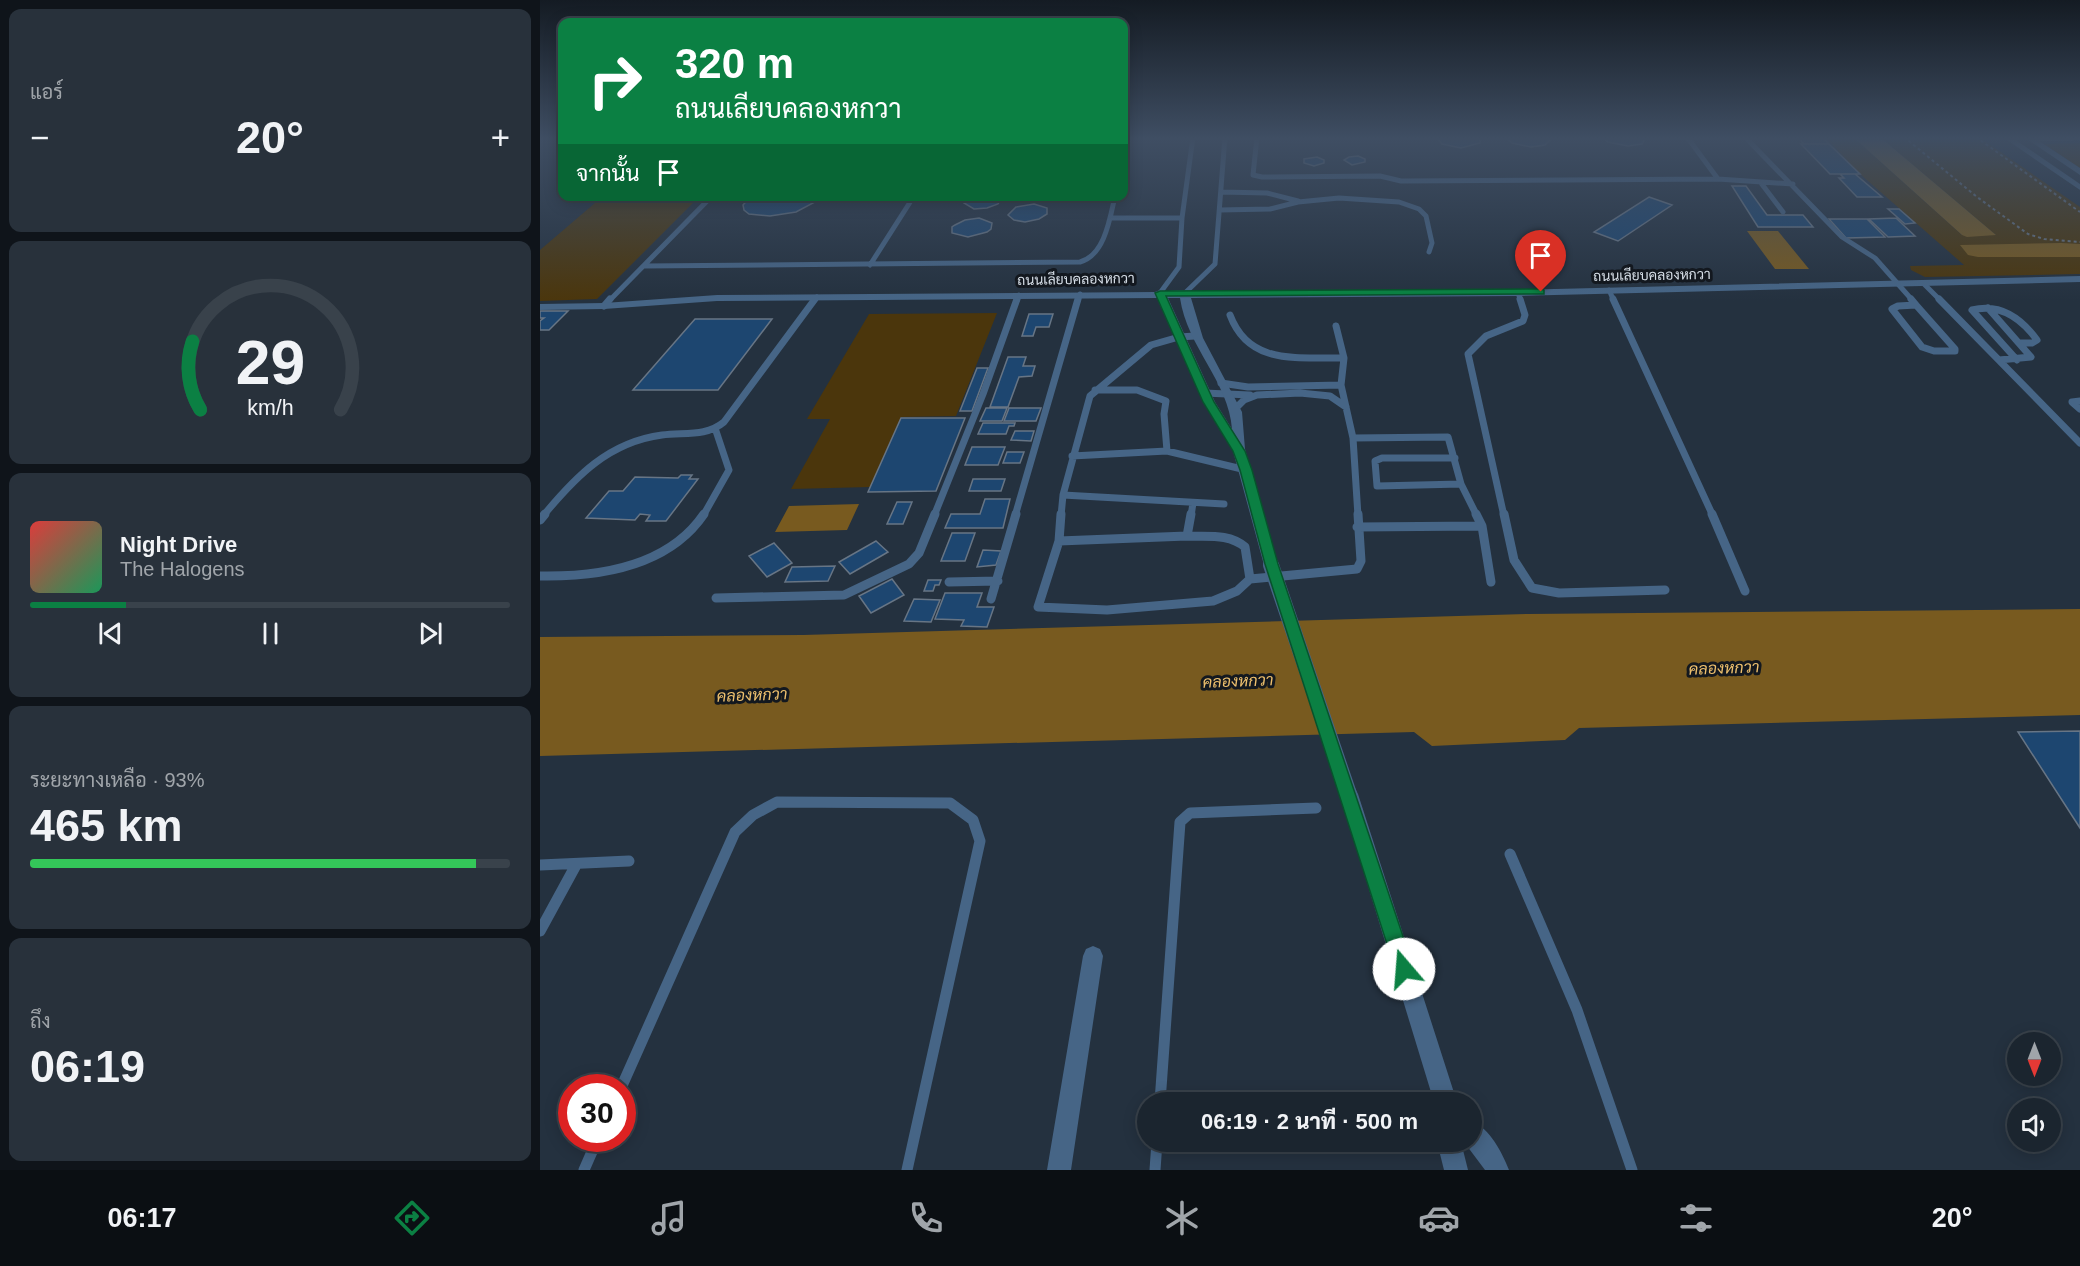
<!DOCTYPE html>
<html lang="th">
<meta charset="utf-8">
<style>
:root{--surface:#1b252f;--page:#28313b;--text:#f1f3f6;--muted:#a0a5aa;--line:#39424b;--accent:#0b8043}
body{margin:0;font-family:Helvetica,Sarabun,sans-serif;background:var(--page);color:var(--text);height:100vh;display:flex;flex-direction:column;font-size:22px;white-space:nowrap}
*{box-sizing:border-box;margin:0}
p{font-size:20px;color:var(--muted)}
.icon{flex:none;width:33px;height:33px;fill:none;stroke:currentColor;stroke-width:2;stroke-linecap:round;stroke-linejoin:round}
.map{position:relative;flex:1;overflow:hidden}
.details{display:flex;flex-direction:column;gap:9px;padding:9px;background:#0f141a;width:540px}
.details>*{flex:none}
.guide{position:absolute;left:18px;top:18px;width:570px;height:183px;border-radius:12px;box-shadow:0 3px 15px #0003,0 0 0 2px var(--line);background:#0b8043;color:#fff;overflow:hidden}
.needle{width:39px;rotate:180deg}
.tools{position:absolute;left:1467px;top:1032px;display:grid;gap:12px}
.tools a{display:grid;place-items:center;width:54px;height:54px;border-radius:50%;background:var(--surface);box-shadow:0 3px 15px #0003,0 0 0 2px var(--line);font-size:30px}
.speed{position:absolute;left:18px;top:1074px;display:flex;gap:12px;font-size:30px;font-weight:700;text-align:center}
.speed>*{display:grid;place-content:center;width:78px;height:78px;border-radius:50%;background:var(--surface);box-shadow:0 3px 15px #0003,0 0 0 2px var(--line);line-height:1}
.speed .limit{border:9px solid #d22;background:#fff;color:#111}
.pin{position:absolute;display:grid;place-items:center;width:51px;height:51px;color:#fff;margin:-62px -26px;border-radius:50% 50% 50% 0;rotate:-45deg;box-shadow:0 0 6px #0007}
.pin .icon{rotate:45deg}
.me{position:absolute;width:66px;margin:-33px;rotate:342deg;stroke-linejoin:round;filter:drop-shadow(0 0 4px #0008)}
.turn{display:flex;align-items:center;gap:21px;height:126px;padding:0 18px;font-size:27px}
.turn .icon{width:78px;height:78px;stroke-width:2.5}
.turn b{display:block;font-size:42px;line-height:51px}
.then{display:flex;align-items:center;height:57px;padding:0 18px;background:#0003;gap:12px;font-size:22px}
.big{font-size:45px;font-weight:800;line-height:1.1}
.details .tile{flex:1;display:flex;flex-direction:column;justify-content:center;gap:9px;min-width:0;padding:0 21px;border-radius:12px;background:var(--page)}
.details .dial{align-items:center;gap:0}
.dial svg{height:156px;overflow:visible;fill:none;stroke:var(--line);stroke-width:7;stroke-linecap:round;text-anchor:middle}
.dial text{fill:var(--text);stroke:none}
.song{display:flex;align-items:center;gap:18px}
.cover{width:72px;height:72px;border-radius:9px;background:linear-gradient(135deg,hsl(0 70% 55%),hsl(150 70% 35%))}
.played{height:6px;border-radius:3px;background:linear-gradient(90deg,var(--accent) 20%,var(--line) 20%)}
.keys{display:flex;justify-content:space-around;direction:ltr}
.heat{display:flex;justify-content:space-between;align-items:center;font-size:33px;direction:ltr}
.charge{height:9px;border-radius:4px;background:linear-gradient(90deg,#34c759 93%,var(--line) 0)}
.trip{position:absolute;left:597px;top:1092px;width:345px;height:60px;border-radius:30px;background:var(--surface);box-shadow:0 3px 15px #0003,0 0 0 2px var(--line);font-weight:800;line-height:60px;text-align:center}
.dock{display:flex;height:96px;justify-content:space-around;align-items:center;background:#0b0f13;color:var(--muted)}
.dock .icon{width:42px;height:42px}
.dock .current{color:var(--accent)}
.dock b{font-size:27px;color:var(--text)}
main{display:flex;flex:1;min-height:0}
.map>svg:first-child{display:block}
.green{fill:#4b360c}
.water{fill:#785a1f}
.building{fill:#1d4670;stroke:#677585;stroke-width:1.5}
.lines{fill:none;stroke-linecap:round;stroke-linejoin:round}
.path{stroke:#67727f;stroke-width:2;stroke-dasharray:3 3;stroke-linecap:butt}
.lane-far3{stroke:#466586;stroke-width:5}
.lane-far2{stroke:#466586;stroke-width:7}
.lane-far1{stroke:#466586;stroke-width:9}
.lane{stroke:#466586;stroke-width:11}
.street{fill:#466586;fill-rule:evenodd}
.street-bridge{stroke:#466586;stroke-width:16}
.route{fill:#0b8043;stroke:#07532c;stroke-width:1.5}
.labels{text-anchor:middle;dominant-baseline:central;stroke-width:6;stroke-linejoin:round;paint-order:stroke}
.far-street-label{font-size:14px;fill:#d7dfe8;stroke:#13181f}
.water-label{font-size:16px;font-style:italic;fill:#efc16e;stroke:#13181f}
</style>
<main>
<section class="details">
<div class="tile"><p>แอร์</p>
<div class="heat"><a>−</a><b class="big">20°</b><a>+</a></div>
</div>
<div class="tile dial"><svg viewBox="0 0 100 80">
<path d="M14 69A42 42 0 1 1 86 69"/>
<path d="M14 69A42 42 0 0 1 10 34" stroke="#0b8043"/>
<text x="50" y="56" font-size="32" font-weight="700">29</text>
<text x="50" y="72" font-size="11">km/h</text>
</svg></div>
<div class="tile">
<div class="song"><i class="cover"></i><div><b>Night Drive</b><p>The Halogens</p></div></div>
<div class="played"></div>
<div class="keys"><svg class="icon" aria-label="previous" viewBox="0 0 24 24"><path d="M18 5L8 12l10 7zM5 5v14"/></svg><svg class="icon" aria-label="pause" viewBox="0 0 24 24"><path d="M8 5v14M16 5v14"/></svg><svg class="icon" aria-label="next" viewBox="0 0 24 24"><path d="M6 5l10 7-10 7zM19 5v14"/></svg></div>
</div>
<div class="tile"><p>ระยะทางเหลือ · 93%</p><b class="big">465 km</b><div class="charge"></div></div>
<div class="tile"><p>ถึง</p><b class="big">06:19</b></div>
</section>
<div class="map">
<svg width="1540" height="1170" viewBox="0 0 1540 1170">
<rect width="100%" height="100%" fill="#24313f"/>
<path class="green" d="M1285,137H1313L1422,235H1456L1340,137H1439L1540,207V244L1433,245L1438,257H1540V274L1385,277L1371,270L1370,266L1424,265L1320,174Z
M1540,143V168L1504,144Z
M62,197H159L57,299L0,301V250Z
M457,313L416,416L361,417L330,487L251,489L290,419H267L329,314Z"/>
<path class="water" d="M1313,137H1340L1456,235L1427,237L1422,235Z
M1207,231H1238L1269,269H1235Z
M1521,243L1540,244V257H1438L1428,255L1420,245Z
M319,504L307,530L235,532L249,506Z
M1540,609V715L1039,728L1025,740L892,746L874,732L0,756V637L263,635L988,614Z"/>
<path class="building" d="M940,137V143L921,148L902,144L897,138Z
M966,137H1009L1011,139L1005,145L991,147L972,143Z
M1062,137H1105L1106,138L1102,144L1088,146L1068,142Z
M1257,137H1282L1289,144H1264Z
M1495,137H1527L1531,140H1499Z
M1261,144H1289L1320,174H1290Z
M818,156L825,159V162L812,165L804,160L809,157Z
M777,157L784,160V163L774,166L764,163V159Z
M1300,174H1315L1342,197H1317L1299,178H1304Z
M1192,186H1206L1227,215H1263L1273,227H1218Z
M211,196H279L275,202L256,212L230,216L209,214L204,210L203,205Z
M463,196L458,204L447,208L434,209L424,203L429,196Z
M1109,197L1132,205L1078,241L1054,232Z
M494,204L507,208V214L499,219L485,222L474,220L468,215L476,207Z
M1348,209H1359L1375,223L1365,224Z
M439,218L452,223L451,229L447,232L428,237L412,233V227L415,225L425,220Z
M1356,218L1375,236L1348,237L1329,219Z
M1289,219H1327L1345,237L1306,238Z
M0,311H28L9,330H0V321L4,318H0Z
M489,314H513L509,327H496L493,336H482Z
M155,319H232L178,390H93Z
M468,357H486L483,366H495L492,376L479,377L468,407H450Z
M437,368H448L432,411H420Z
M446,408H467L462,421H440Z
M469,408H501L496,421H464Z
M361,418H425L396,491L328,492Z
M443,423H475L474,426H469L466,434H438Z
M475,431H494L491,441L471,440Z
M432,447H465L458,465H425Z
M467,452H484L480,463H463Z
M141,475H152L149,479H158L126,521H106L110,515L100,514L95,520L46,518L69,491H83L95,477L138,478Z
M433,479H465L461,491H429Z
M445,499H470L463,528H405L411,514H440Z
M357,502H372L363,524H347Z
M412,533H435L425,561H401Z
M336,541L348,552L310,574L299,562Z
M234,543L252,563L227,577L209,556Z
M443,550L461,551L456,565L437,567Z
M295,566L288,581L245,582L252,567Z
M352,579L364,595L331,613L319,596Z
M388,580H401L399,585H395L393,591H384Z
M405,593H442L437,607H454L447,627L421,626L424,620L395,619Z
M374,599L400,600L391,622L364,621Z
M1540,731V828L1478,732Z"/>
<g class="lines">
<path class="path" d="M1364,137L1437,197L1488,234L1504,239L1540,242
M1436,137L1540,212"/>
<path class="lane-far3" d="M717,137L713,175L722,177L840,176L861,181L1178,179L1253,184
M1147,137L1178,179
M1205,137L1302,237L1335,258L1373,301
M1467,137L1540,187
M584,140L586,149L584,161
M1221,183L1243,212
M681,192L727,193L758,201
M679,210L730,209L758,202L799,198L859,202L879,209L886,216L892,243L889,252
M571,218H642
M330,265L374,196
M104,266L540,262C565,255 570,218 575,196
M1384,284L1401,301
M1069,290L1074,301
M620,293L639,267L642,218L653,137
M645,293L675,264L685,137
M978,293L981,301
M69,301L172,196
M274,301L277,297
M477,301L479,295
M538,301L540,294"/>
<path class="lane-far2" d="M1073,299L1173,516
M1371,299L1376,305
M1399,299L1540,443
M1376,305L1415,349V351H1394L1382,347L1352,309L1358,306Z
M64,306L70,299
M1448,308L1491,357L1459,360
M690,315C709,366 758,357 804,358
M796,326L804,358L801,385L813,438L818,516
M1477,360L1432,310C1460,303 1481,318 1497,340L1492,343H1481
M681,383L708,387L801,385
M555,390H597L626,401L624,414L627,451
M664,393L710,395
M1540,401L1532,402L1540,409
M695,409L704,400L717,395L760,393L790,396L806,407
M813,438L908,437L921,484L937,516
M532,456L627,451L706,470
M915,458H842L835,461L837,486L921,484
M523,495L684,504
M3,516C36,476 69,442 122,435C144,432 166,437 184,422L275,299
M163,516L189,470L175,428
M394,516L443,394L477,299
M475,516L538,299
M521,516L523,495L550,396L611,345L639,337L655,336
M651,516L653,503
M964,516L928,354L946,336L983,321L985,315L980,299"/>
<path class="lane-far1" d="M936,514L942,526L951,582
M964,514L974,560L992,588L1019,593L1125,590
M1172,514L1205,591
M0,520L5,514
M817,527L942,526
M647,536L651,514
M647,536C667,537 689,533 705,547L710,579L697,591L673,601L567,610L498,607L519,541Z
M519,541L521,514
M0,576C59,577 128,567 164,514
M710,579L817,569L821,561L818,514
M409,582L458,581
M176,598L304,595L369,564L379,553L395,514
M451,599L476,514"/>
<path class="lane" d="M970,854L1037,1010L1092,1170
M0,865L89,861
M0,931L36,865
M81,1088L195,832L213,815L237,802L410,803L433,820L440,841L367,1170
M620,1102L640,822L650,813L776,808
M44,1170L58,1138
M615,1170L617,1142"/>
<path class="street" d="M1484,137H1493L1540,168V175Z
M1533,137H1540V141Z
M1540,276V282L978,296L651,298L663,338L702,412L705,449L738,565L736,569H726L724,565L693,451L663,402L617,298L177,301L64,309L0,310V304L64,303L177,295L615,292L620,290C630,293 641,288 649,292L978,290ZM628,298H640C647,347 689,382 692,429L675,402Z
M809,786L815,788L818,794L917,1102H894L800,794L803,788Z
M553,946L560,949L563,956L531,1170H507L543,956L546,949Z
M932,1121C950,1129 962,1152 969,1170H945L924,1142H932Z
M897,1142H921L928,1170H904Z"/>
<path class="street-bridge" d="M731,565L809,794"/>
</g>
<linearGradient id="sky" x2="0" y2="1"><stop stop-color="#141b23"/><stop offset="0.46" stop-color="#3f4e63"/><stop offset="1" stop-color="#3f4e63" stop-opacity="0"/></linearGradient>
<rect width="1540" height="301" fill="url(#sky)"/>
<path class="route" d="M1001,289L1004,290V294L626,296L674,402L705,451L712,470L738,564L874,969L871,976L864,979L858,976L855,969L725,564L700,470L693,451L663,402L615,293L620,291Z"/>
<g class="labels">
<g class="far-street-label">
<text transform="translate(1112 275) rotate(-1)">ถนนเลียบคลองหกวา</text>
<text transform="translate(536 279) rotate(-1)">ถนนเลียบคลองหกวา</text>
</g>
<g class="water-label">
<text transform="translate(1184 668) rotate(-2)">คลองหกวา</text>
<text transform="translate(698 681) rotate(-2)">คลองหกวา</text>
<text transform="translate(212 695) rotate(-2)">คลองหกวา</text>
</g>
</g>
</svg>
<div class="tools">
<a><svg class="needle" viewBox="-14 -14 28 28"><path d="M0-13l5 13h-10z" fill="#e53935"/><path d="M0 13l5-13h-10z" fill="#a0a5aa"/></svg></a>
<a><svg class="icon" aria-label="sound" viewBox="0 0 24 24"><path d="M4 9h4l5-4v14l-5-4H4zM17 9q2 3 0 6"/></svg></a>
</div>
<div class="speed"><div class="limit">30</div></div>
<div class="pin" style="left:1001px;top:292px;background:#d93025"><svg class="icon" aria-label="arrive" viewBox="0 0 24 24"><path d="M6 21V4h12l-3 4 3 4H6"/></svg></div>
<svg class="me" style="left:864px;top:969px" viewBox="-20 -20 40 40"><circle r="19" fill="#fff"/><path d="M0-13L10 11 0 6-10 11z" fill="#0b8043"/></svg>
<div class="trip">06:19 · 2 นาที · 500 m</div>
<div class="guide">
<div class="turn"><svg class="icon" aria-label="right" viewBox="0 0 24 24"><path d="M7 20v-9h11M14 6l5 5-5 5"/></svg><div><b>320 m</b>ถนนเลียบคลองหกวา</div></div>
<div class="then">จากนั้น<svg class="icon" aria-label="arrive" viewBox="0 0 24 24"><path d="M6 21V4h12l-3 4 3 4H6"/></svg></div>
</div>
</div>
</main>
<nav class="dock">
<b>06:17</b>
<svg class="icon current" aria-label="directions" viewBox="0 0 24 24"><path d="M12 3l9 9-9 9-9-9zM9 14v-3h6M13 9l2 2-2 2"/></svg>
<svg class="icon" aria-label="music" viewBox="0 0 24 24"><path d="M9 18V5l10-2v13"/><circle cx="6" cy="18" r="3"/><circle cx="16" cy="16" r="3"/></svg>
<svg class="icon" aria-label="phone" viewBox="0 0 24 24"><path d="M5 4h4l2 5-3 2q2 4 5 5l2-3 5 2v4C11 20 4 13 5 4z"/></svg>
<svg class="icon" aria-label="climate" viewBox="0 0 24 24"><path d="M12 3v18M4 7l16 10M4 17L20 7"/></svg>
<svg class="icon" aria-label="car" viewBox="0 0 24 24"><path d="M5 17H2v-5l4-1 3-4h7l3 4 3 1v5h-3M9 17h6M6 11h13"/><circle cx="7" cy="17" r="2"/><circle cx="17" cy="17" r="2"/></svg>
<svg class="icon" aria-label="filters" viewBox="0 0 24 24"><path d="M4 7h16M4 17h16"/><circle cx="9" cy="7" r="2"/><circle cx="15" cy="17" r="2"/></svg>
<b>20°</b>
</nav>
